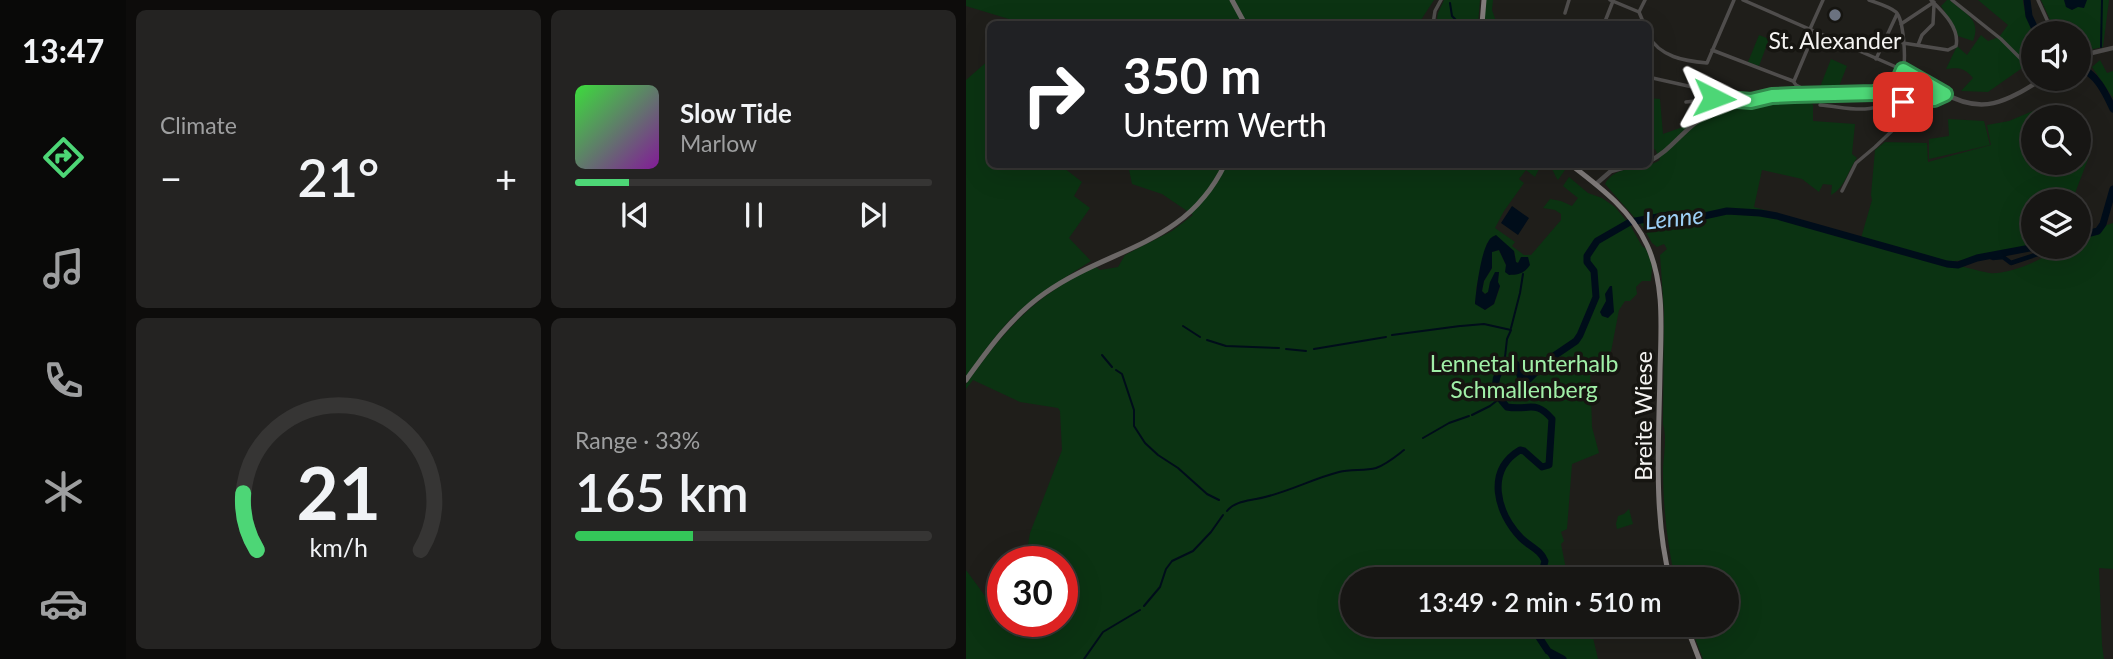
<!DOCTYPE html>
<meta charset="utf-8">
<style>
:root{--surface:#171614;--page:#242322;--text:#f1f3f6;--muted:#9e9fa0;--line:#363534;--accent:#4dd676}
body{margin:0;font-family:Lato,sans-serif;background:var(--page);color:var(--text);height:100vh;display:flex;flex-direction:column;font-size:26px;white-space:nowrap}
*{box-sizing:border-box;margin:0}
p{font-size:23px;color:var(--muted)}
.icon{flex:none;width:38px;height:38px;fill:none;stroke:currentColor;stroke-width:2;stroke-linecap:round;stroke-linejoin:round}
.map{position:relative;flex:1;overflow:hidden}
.drawer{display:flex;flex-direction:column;gap:10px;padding:10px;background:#0d0c0b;width:840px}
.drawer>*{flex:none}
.banner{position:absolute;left:21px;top:21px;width:665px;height:147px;border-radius:10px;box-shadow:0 7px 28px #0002,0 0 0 2px var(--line);background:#202124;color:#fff;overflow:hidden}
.fabs{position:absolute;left:1055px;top:21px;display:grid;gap:14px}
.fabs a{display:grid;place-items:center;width:70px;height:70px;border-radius:50%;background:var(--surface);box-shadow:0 7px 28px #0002,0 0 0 2px var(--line);font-size:35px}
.speed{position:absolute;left:21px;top:546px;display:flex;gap:14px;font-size:35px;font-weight:700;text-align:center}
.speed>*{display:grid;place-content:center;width:91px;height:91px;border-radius:50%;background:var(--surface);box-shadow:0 7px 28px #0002,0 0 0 2px var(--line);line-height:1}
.speed .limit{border:10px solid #d22;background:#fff;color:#111}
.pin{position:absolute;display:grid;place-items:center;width:60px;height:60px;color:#fff;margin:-30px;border-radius:14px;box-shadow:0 4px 10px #0006}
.me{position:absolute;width:77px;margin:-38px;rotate:93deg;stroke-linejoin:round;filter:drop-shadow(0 0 5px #0008)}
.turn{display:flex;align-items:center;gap:24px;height:147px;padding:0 21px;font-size:32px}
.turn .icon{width:91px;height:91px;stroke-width:2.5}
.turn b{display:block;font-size:49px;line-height:60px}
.big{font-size:52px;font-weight:600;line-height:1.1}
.drawer .widget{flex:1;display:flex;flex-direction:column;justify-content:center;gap:10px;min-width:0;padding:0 24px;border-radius:10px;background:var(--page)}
.drawer .dial{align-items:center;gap:0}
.dial svg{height:182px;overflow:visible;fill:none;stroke:var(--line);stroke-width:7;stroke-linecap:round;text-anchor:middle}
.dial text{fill:var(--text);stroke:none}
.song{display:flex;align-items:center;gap:21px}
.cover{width:84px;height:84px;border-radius:10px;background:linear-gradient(135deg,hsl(120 70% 55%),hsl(290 70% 35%))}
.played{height:7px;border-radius:4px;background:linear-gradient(90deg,var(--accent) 15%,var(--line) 15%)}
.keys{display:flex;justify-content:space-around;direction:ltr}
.heat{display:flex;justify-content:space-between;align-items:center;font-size:38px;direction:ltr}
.charge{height:10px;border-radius:5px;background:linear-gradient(90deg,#34c759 33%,var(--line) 0)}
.drawer .tiles{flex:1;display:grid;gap:10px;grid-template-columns:repeat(2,1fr)}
.trip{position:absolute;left:374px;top:567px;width:399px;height:70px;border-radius:35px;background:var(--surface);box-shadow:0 7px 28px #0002,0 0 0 2px var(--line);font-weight:600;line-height:70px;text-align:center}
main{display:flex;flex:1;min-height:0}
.tab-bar{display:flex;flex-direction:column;width:126px;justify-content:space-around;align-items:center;background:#090908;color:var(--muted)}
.tab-bar .icon{width:49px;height:49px}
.tab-bar .on{color:var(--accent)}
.tab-bar b{font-size:32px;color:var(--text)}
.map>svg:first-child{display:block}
.green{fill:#0b3312;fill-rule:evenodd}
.water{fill:#000d1a}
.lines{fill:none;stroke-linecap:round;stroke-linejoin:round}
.stream{stroke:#000d1a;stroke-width:2}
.canal{stroke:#000d1a;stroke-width:4.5}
.river{stroke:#000d1a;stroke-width:7}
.minor{stroke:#4f4d4c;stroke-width:3.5}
.tertiary{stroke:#4f4d4c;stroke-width:4.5}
.secondary{stroke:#6b6766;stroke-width:5}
.primary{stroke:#817c7b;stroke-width:5}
.route-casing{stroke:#328b4d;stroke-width:18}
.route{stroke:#4dd676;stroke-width:12}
.worship-dot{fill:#6b7280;stroke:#161511;stroke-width:2.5}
.labels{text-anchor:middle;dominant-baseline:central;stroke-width:7;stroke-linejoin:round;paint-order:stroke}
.poi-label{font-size:23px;fill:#f5f4f2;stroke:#161511}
.park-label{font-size:23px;fill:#a0efa7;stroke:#161511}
.street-label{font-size:23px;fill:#f5f4f2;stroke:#161511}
.water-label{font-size:24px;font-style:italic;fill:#9dd0f6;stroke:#161511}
</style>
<main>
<nav class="tab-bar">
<b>13:47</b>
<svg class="icon on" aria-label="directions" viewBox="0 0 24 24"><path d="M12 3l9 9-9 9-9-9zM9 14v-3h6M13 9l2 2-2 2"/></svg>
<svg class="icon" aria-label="music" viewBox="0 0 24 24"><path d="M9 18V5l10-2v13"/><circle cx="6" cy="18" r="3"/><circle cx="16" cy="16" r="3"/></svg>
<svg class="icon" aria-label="phone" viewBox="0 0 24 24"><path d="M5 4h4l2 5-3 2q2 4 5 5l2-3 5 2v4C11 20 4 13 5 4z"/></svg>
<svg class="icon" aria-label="climate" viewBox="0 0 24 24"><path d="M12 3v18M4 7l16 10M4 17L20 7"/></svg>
<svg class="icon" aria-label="car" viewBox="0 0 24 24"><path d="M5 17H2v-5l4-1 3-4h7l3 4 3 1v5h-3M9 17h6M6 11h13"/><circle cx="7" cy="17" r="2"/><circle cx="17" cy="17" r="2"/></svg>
</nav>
<section class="drawer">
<div class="tiles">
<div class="widget"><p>Climate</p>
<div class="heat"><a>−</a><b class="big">21°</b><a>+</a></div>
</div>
<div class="widget">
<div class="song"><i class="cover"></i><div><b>Slow Tide</b><p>Marlow</p></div></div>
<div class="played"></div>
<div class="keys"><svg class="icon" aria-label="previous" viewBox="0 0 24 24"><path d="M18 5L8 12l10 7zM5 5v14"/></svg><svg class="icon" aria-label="pause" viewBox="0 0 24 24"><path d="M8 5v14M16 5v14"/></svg><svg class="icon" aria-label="next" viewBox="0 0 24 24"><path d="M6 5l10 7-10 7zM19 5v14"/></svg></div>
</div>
<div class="widget dial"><svg viewBox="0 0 100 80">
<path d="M14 69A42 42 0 1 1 86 69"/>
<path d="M14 69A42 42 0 0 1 8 44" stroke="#4dd676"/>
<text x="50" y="56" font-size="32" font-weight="700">21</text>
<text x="50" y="72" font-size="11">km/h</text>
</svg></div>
<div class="widget"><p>Range · 33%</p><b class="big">165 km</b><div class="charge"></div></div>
</div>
</section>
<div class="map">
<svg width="1147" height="659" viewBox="0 0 1147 659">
<rect width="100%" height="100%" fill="#1f1e1a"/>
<path class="green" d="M0,0H468L453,23L454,24H59L0,6Z
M478,0H514L512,24H470L472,13Z
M520,0H527L526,10L531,24H518Z
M981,0H984C998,14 1016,18 1007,41L992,36L989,28L975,6Z
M1012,0H1057C1058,16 1068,29 1067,44L1052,55L1059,66L1022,92L995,91L1007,78C999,68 993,67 980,69L991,46L1001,55L1015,35L1022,41L1033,37L1042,25Z
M1075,0H1143L1137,47L1113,52V33H1090Z
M793,35L803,39L793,66L782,62Z
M24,59V164L101,165L98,168L116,182L108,196L124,208L103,238L125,261C100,277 74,292 52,312C32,330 16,355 0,377V80Z
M865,59L881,66L871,91L852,92Z
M1134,60L1141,73L1147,71V98L1126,67Z
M840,97L847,105V121L889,124L886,154L891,158C882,170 879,188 865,195L866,185L857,184L853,192L836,179L796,170L788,207L895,238L906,200L905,195L909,150L919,142L961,143L962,162L1025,145L1021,125L1043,121L1081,105L1082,117H1068V163H1113V142L1124,130V154L1106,201H1068L1067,245L1041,254L982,262C991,265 1015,272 1024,273C1041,275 1080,260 1090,247H1113V234L1147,223V569L1133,568L1136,645L1138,659H737L724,625H761V579H709C701,543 697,505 697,468C698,453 701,438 697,424L698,311L694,255L701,249L698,244L691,247L686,243L677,227L639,184C649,164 678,171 694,160L689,149L683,153V98L694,99L697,134L776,106L805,99Z
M982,119L1018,121L1024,145L963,159V139L983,136Z
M162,165H597L601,167L592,180C586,172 590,170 579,166L573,169L569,177L560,170L553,179L558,183L538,211L529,228L549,242L546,246L558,255H565L595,220V214L589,210L577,208L584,199L595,201L606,206L612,198L597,186L603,177L622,193L636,198L649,207L664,225L676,246L680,249L684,259L686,268L685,281H676L670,287L671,294L664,301H659L653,310L643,362L624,364L626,427L633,453L606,464L601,529L595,532L598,541L595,544L601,574L604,579H387V625H624L632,659H0V570L47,634L40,621H96V562H59L64,533L96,450L94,411L92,408L54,402L7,380L0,389V384C40,329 67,296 130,267L134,270L152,267L159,255L206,231L227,215L196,194L166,184ZM521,243L548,251L550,262L552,263L540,265L533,250L526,252V268L518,281L516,291L519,294L523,292L524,282L534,287L528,304L519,310L510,289Z
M663,509L667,524L651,529L650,524L652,516L658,514Z"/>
<path class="water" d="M1098,0H1121L1118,8L1112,7L1106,10L1100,7Z
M546,206L563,218L552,235L535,223Z
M530,235L548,251L550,262L552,263L555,257H562L564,265C558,274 552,275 543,275L539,272L540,265L533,250L526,252V268L518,281L516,291L519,294L522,292L524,282L529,272H533L532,282L534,286L528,304L519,310L509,304C510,290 515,253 522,242C525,237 526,237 530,235Z
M644,286H646L648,312L642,318L636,316L634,312L640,301L639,294Z"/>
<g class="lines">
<path class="stream" d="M484,3L486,16L494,24
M1135,47L1136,0
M1121,70L1122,66
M217,326L234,337
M495,326L518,324L545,330L541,339L538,366
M545,328L554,293L557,274
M426,335L494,326
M241,340L260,346L313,348
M320,349L340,351
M348,349L420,337
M136,355L146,367
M150,370L156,374L168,410V426L179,443L192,455L212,468L241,494L253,500
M506,415L524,406L533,399
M457,438L483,423L503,416
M261,511C268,502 280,501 290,499C319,494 345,479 373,472C385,469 399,471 410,468C421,464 429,457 438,450
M178,606L194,587L200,569L206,561L227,551L245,532L257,515
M118,659L137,632L174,610"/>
<path class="canal" d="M1022,256L1027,258L1037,257L1045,263L1084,250L1086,247
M582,651L587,659"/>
<path class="river" d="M1061,0L1063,16L1071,33
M1113,68C1130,72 1140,94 1147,109
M1113,236L1132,231L1137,224L1147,189
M574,579L579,561C574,549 564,547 555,538C531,513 519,471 554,450L558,451L576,467L583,465L586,419C569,399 563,411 541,407C525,391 526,375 543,361L550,364L555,378L563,379L582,360L610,341L614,335L630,297L628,271L621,262V256L631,241L664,222L703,215L738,216L761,211L794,213L811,216L981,264L992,265L1011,258L1069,247
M565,625L582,651L597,659"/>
<path class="minor" d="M644,0L673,12
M777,0L937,70C940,59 938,20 930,12C923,6 911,3 903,0
M986,0L1035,39L1057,61L1068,76
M1072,0L1087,33
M599,13L603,0
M467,24L469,11L475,0
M638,24L647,1
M678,24L673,12L679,0
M935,24L968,2
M844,29L857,0
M682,35C694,57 718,61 741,63L768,0
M937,43L982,50L990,46C994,28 977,12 965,0
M952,45L956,35L967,24L968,5
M746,50L827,81L830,85L843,92V95
M910,59L931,14
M682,77L731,88
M828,81L849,31
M720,102L757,98L782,100
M854,105C869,106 884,110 899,109C917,108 952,94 966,98
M876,191L890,163L909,147L949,109L960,102L979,95"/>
<path class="tertiary" d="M1113,56L1147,48
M682,162C701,153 712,137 728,124C748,108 782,99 808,96C833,93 858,95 883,94C895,94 909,95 920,90C929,85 934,79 937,70C951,75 963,84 976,92C1016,116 1040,102 1076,79
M630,184L645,171L671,164"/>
<path class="secondary" d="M266,0L279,24
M0,380C23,348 46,316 79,293C144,247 220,246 259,164"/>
<path class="primary" d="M516,24L518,0
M604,164C634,187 665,210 681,245C699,284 695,329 694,371C693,438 687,515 704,579
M720,625L733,659"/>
</g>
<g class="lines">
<g class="route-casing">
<path id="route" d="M748,98L785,101L806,96L828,95L908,93L925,87L933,79L937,70L979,94L968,99L959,96L937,102"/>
</g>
<use href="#route" class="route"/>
</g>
<circle class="worship-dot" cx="869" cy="15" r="7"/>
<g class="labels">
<g class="poi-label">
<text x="869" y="40">St. Alexander</text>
</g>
<g class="park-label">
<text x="558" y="363">Lennetal unterhalb<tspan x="558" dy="26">Schmallenberg</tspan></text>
</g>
<g class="street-label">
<text transform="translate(677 416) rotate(-90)">Breite Wiese</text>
</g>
<g class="water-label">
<text transform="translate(708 217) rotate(-6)">Lenne</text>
</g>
</g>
</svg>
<div class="fabs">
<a><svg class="icon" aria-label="sound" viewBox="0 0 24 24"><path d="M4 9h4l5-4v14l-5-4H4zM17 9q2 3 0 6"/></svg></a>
<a><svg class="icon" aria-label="search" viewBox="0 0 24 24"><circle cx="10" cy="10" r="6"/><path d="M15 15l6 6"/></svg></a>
<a><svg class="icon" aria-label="layers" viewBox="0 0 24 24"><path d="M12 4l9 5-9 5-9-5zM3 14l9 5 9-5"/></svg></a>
</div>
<div class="speed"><div class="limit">30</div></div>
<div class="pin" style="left:937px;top:102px;background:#d93025"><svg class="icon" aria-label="arrive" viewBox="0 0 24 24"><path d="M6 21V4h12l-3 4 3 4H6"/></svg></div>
<svg class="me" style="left:748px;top:98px" viewBox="-20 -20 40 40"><path d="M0-17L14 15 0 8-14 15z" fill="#4dd676" stroke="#fff" stroke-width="4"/></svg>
<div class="trip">13:49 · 2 min · 510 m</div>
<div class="banner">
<div class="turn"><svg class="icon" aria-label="right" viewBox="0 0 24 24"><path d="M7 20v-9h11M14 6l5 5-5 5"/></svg><div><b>350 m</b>Unterm Werth</div></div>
</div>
</div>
</main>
